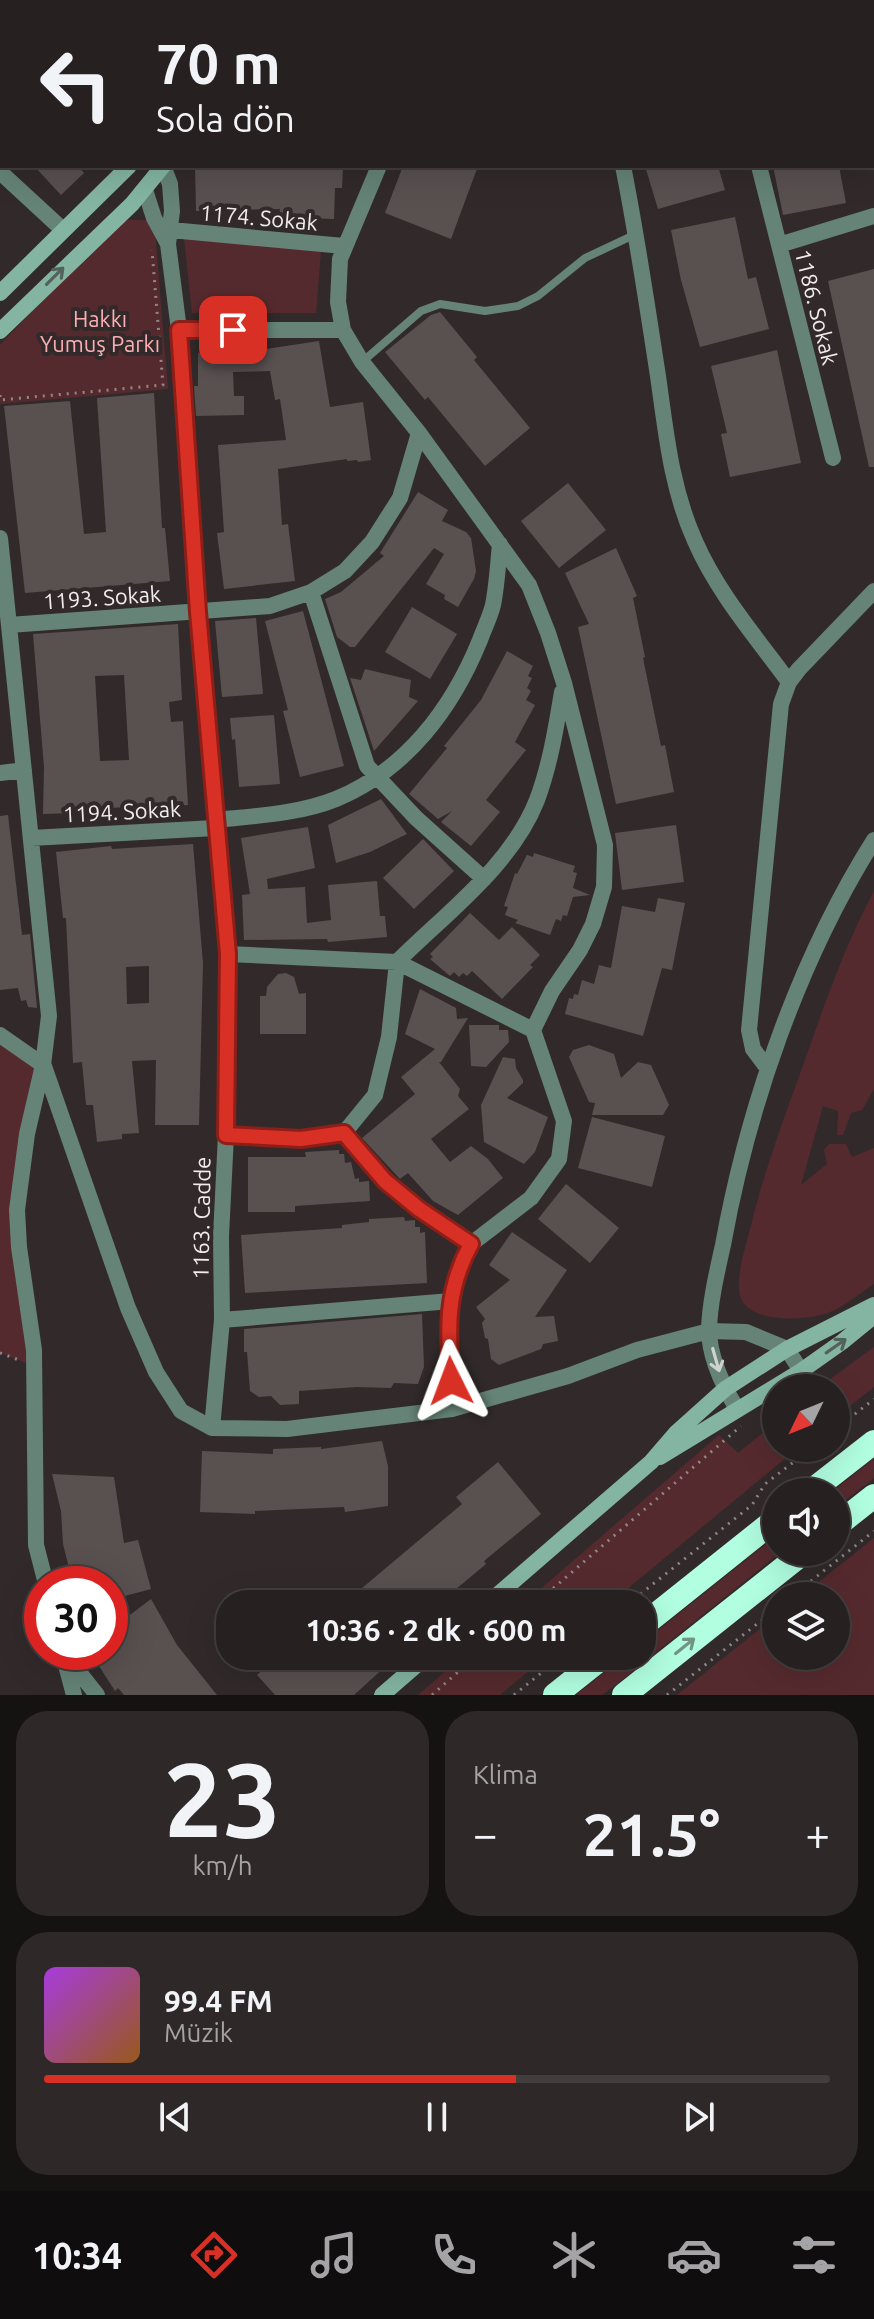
<!DOCTYPE html>
<html lang="tr">
<meta charset="utf-8">
<style>
:root{--surface:#262020;--page:#2e2829;--text:#f1f3f6;--muted:#a4a3a5;--line:#423e3e;--accent:#d93025}
body{margin:0;font-family:Ubuntu,sans-serif;background:var(--page);color:var(--text);height:100vh;display:flex;flex-direction:column;font-size:30px;white-space:nowrap}
*{box-sizing:border-box;margin:0}
p{font-size:26px;color:var(--muted)}
.icon{flex:none;width:44px;height:44px;fill:none;stroke:currentColor;stroke-width:2;stroke-linecap:round;stroke-linejoin:round}
.map{position:relative;height:1695px;overflow:hidden}
.sheet{display:flex;flex-direction:column;gap:16px;padding:16px;background:#151212;flex:1}
.sheet>*{flex:none}
.guide{position:absolute;left:0px;top:0px;width:874px;height:168px;box-shadow:0 8px 32px #0002,0 0 0 2px var(--line);background:#262020;color:var(--text);overflow:hidden}
.needle{width:52px;rotate:227deg}
.tools{position:absolute;left:762px;top:1374px;display:grid;gap:16px}
.tools a{display:grid;place-items:center;width:88px;height:88px;border-radius:50%;background:var(--surface);box-shadow:0 8px 32px #0002,0 0 0 2px var(--line);font-size:40px}
.speed{position:absolute;left:24px;top:1566px;display:flex;gap:16px;font-size:40px;font-weight:700;text-align:center}
.speed>*{display:grid;place-content:center;width:104px;height:104px;border-radius:50%;background:var(--surface);box-shadow:0 8px 32px #0002,0 0 0 2px var(--line);line-height:1}
.speed .limit{border:12px solid #d22;background:#fff;color:#111}
.pin{position:absolute;display:grid;place-items:center;width:68px;height:68px;color:#fff;margin:-34px;border-radius:16px;box-shadow:0 4px 12px #0006}
.me{position:absolute;width:88px;margin:-44px;rotate:357deg;stroke-linejoin:round;filter:drop-shadow(0 0 6px #0008)}
.turn{display:flex;align-items:center;gap:28px;height:168px;padding:0 24px;font-size:36px}
.turn .icon{width:104px;height:104px;stroke-width:2.5}
.turn b{display:block;font-size:56px;line-height:68px}
.big{font-size:60px;font-weight:700;line-height:1.1}
.sheet .card{flex:1;display:flex;flex-direction:column;justify-content:center;gap:12px;min-width:0;padding:0 28px;border-radius:32px;background:var(--page)}
.sheet .dial{align-items:center;gap:0}
.dial b{font-size:104px;line-height:1}
.song{display:flex;align-items:center;gap:24px}
.cover{width:96px;height:96px;border-radius:12px;background:linear-gradient(135deg,hsl(280 70% 55%),hsl(30 70% 35%))}
.played{height:8px;border-radius:4px;background:linear-gradient(90deg,var(--accent) 60%,var(--line) 60%)}
.keys{display:flex;justify-content:space-around;direction:ltr}
.heat{display:flex;justify-content:space-between;align-items:center;font-size:44px;direction:ltr}
.sheet .tiles{flex:1;display:grid;gap:16px;grid-template-columns:1fr 1fr}
.card:last-child{grid-column:span 2}
.trip{position:absolute;left:216px;top:1590px;width:440px;height:80px;border-radius:32px;background:var(--surface);box-shadow:0 8px 32px #0002,0 0 0 2px var(--line);font-weight:700;line-height:80px;text-align:center}
.menu{display:flex;height:128px;justify-content:space-around;align-items:center;background:#0f0d0d;color:var(--muted)}
.menu .icon{width:56px;height:56px}
.menu .current{color:var(--accent)}
.menu b{font-size:36px;color:var(--text)}
.map>svg:first-child{display:block}
.green{fill:#552a2e}
.building{fill:#595050;fill-rule:evenodd}
.lines{fill:none;stroke-linecap:round;stroke-linejoin:round}
.path{stroke:#8f8888;stroke-width:3;stroke-dasharray:2 6;stroke-linecap:butt}
.lane{stroke:#658377;stroke-width:8}
.street{stroke:#658377;stroke-width:16}
.secondary{stroke:#84b5a2;stroke-width:16}
.highway{stroke:#b1fee1;stroke-width:24}
.oneway{stroke:#53625a}
.oneway2{stroke:#cfd2d0}
.oneway3{stroke:#729486}
.route-casing{stroke:#8d1f18;stroke-width:20}
.route{stroke:#d93025;stroke-width:14}
.labels{text-anchor:middle;dominant-baseline:central;stroke-width:8;stroke-linejoin:round;paint-order:stroke}
.street-label{font-size:22px;fill:#f2eded;stroke:#322a2a}
.park-label{font-size:22px;fill:#fcadb2;stroke:#322a2a}
</style>
<div class="map">
<svg width="874" height="1695" viewBox="0 0 874 1695">
<rect width="100%" height="100%" fill="#322a2a"/>
<path class="green" d="M125,220H148L155,231L168,389L0,404V345L101,239Z
M184,238L321,251L316,313H192Z
M874,891V1089L862,1110L851,1113L843,1135H837L838,1111L823,1106L801,1185L827,1164L824,1150L829,1144H846L852,1157L874,1148V1284C859,1294 845,1306 828,1313C805,1321 740,1325 739,1289C738,1265 748,1240 753,1217C767,1163 786,1113 805,1060C825,1003 845,945 874,891Z
M0,1035L43,1065L17,1210L34,1366L0,1353Z
M874,1347V1387L836,1417V1388H818Z
M776,1422V1448H798L609,1604H523L719,1435L738,1453Z
M874,1458V1478L836,1508V1492H832Z
M776,1536V1552H781L618,1683L602,1695H576L625,1656H642V1643Z
M874,1538V1695H677L776,1616V1656H836V1596H801Z
M463,1656H547L500,1695H418Z"/>
<path class="building" d="M34,166H78L84,173L61,195Z
M195,166L343,167L342,188H335L334,219L279,217L280,209L196,211Z
M403,166H478L451,239L385,213Z
M645,166H718L725,190L658,209Z
M773,166H839L846,203L783,215Z
M735,217L748,279L756,277L769,329L700,347L681,280L671,230Z
M874,269V467H869L828,281Z
M440,312L477,357L474,360L530,428L485,466L428,397L425,400L385,352L431,315Z
M202,341H253V351L319,341L330,407L363,402L371,460L358,462L357,460L347,461V459L278,469L282,525L288,524L295,581L224,589L217,533L224,532L218,445L286,440L280,399L275,400L270,371L233,372L234,396H244V415L196,416L194,386H198V353L202,352Z
M777,350L801,463L730,477L721,434L727,433L711,366Z
M154,393L162,528H165L170,581L25,593L4,406L70,401L84,534L106,532L97,398Z
M568,483L606,530L559,568L521,521Z
M418,492L448,510L442,521L466,532L471,538L476,571L474,579L458,607L444,599L445,595L426,584L444,554L434,548L355,647H350L337,637L325,599L341,592L384,556L380,553Z
M616,548L637,596L633,598L645,657L643,658L661,746L665,745L674,792L616,804L578,627L589,624L565,573Z
M412,607L457,634L430,679L385,652Z
M303,611L344,766L300,777L283,711L288,710L265,621Z
M256,618L263,694L222,697L215,621Z
M178,624L182,700L169,702L171,722L183,721L188,805L106,808V812L43,814L44,767L33,634ZM124,675L129,760L100,761L95,676Z
M507,651L533,666L528,676L532,678L527,688L531,691L526,700L535,705L515,742L526,750L486,800L500,812L471,846L441,822L452,811L438,819L409,794L447,748L444,746L481,700Z
M365,669L411,680L409,697L418,701L374,751L350,678L361,680Z
M274,715L280,784L239,787L235,739L232,740L230,718Z
M381,799L407,834L370,852L336,863L328,825Z
M8,815L22,935L30,934L37,1008L28,1007L26,1000L21,1001L18,988L0,990V816Z
M676,825L684,882L622,890L615,833Z
M308,827L315,868L267,879L268,889L305,887L307,923L331,920L328,885L377,881L380,916H385L387,937L328,942L327,939L244,940L242,895L250,894L241,838Z
M423,839L454,871L414,909L383,878Z
M193,844L203,963L199,1125H155L156,1060L132,1061L139,1133L122,1134V1139L97,1142L93,1105H86L82,1062L73,1063L66,918H63L56,852L111,846L112,849ZM149,966V1003L127,1004L126,967Z
M534,853L575,866L573,872L577,873L573,888L590,895L573,897L567,916L563,915L561,921L556,919L550,935L515,923L518,920L505,915L508,907L504,906L515,873L517,874L527,855L533,857Z
M658,898L685,903L672,970L662,968L643,1036L565,1014L569,998L573,999L574,994L578,995L582,980L594,984L599,965L611,968L622,906L655,912Z
M470,913L499,940L512,927L540,955L530,965L533,967L502,999L472,971L467,976L463,973L459,977L454,972L450,976L430,959L433,957L430,954Z
M286,973L294,977L299,994L306,993V1034H260V996H266L267,987L278,974Z
M420,989L456,1008L457,1019L468,1018L441,1062H439L460,1089L458,1096L469,1109L431,1139L450,1162L471,1146L488,1159L503,1178L458,1215L433,1201L408,1173L400,1179L362,1138L415,1094L401,1077L435,1049L405,1034Z
M469,1025H499V1030H508L509,1042L486,1067L471,1066Z
M589,1045L614,1054L621,1078L638,1062L651,1065L669,1105L663,1115H592L595,1103L589,1102L569,1057L573,1050Z
M503,1057L515,1059L516,1068L523,1080V1083L507,1098L548,1117L535,1152L524,1164L484,1142L481,1105Z
M592,1117L665,1136L652,1187L578,1168Z
M339,1150V1154H344L345,1163L351,1162L355,1179L359,1178V1182L369,1181L370,1201L295,1206V1212H248V1157H306L305,1152Z
M566,1184L619,1228L590,1263L538,1219Z
M404,1217L405,1221L415,1220V1227H420V1233L425,1232L427,1283L245,1293L241,1235L342,1228V1225L369,1222V1219Z
M512,1232L567,1270L535,1317L554,1316L558,1341L543,1344L541,1349L499,1365L491,1359L488,1339L485,1338L482,1323L485,1319L476,1307L510,1280L489,1265Z
M422,1314L424,1367L418,1384L394,1383L391,1388L357,1387L299,1391V1404L280,1405L271,1396L259,1397L250,1391L247,1352H244V1329Z
M382,1441L388,1466V1506L345,1512L344,1507L255,1511V1514L200,1512L202,1451L273,1454V1449L321,1447V1449Z
M498,1462L541,1514L484,1561L486,1564L438,1604H364L355,1594L462,1504L456,1497Z
M52,1474L114,1477L124,1543L138,1540L151,1589L110,1600V1584H73L63,1544L61,1511Z
M151,1599L177,1645L217,1695H124L118,1688L115,1691L90,1652H110V1630Z
M278,1656H397L354,1695H275L257,1675Z"/>
<g class="lines">
<path class="path" d="M0,395V400L163,385L152,250
M0,1353L19,1360
M836,1429L874,1399
M792,1596L874,1531
M535,1604L741,1426
M628,1604L752,1505L765,1484L812,1448
M432,1695L476,1656
M514,1695L562,1656
M667,1695L776,1609"/>
<path class="lane" d="M362,362L421,311L440,304L485,311L518,306L538,296L585,258L636,234"/>
<path class="street" d="M22,0V2
M387,0L388,2
M567,0L568,2
M715,0L716,2
M145,2L149,0
M0,108L2,105
M163,166L170,184L172,211L168,244L179,330L198,612L228,954L226,1135L221,1236L222,1320L212,1428
M379,166L340,259L338,302L343,330L362,362L419,433L529,585L548,633L564,683L605,845L604,887L593,924L580,950L552,991L533,1030L564,1121L559,1159L531,1198L471,1244L459,1267L448,1326L452,1409
M623,166C637,236 647,305 658,376C666,432 671,488 695,541C717,592 756,637 789,682
M759,166L833,458
M0,172L63,230
M145,190L154,218L168,244
M171,230L344,246
M779,245L874,216
M179,330H343
M0,538L49,1016L43,1065L27,1134L17,1210L19,1247L34,1350L36,1545L46,1584
M311,592L367,766L416,818L484,879
M9,625L270,606L311,592L345,571L372,542L400,498L419,433
M0,773L24,770
M215,820C254,816 299,814 336,799C406,770 452,709 480,640C484,629 490,617 493,605C497,585 498,564 500,544
M31,838L215,828
M228,954L397,962L533,1030
M0,1035L43,1065
M44,1066L128,1308L156,1372L181,1411L212,1428L287,1429L452,1409L568,1376L637,1350L709,1331L746,1332L787,1349L801,1371
M768,1069L753,1049L749,1030L781,704L789,682L799,669L874,591
M344,1133L385,1181L419,1209L471,1244
M226,1135L301,1139L344,1133L375,1095L389,1037L397,962C446,913 511,866 537,800C550,765 556,728 562,692
M222,1320L451,1301
M737,1409C723,1386 709,1357 709,1329C710,1301 717,1272 723,1245C748,1107 799,959 874,840
M63,1652L97,1695
M64,1658L74,1695"/>
<path class="secondary" d="M178,2L179,0
M201,2V0
M0,293L129,166
M0,331L132,204L163,166
M660,1457L801,1371L842,1342L874,1316
M487,1604L651,1462L676,1433L725,1389L787,1349L874,1305
M382,1695L427,1656"/>
<path class="highway" d="M810,1492L874,1442
M836,1526L874,1496
M642,1626L776,1519
M555,1695L604,1656
M624,1695L804,1552"/>
</g>
<defs><path id="oneway-shaft" d="M-6 0H5M1.5-3L5.5 0L1.5 3" fill="none" stroke-width="1.6" stroke-linecap="round" stroke-linejoin="round" transform="scale(2)"/></defs>
<g class="oneway">
<use href="#oneway-shaft" transform="translate(55 276) rotate(-45)"/>
<use href="#oneway-shaft" transform="translate(836 1346) rotate(-35)"/>
</g>
<use class="oneway2" href="#oneway-shaft" transform="translate(716 1360) rotate(74)"/>
<use class="oneway3" href="#oneway-shaft" transform="translate(685 1646) rotate(-39)"/>
<g class="lines">
<g class="route-casing">
<path id="route" d="M233,330H179L198,612L228,954L226,1135L301,1139L344,1133L385,1181L419,1209L471,1244C445,1291 448,1330 451,1381"/>
</g>
<use href="#route" class="route"/>
</g>
<g class="labels">
<g class="street-label">
<text transform="translate(259 217) rotate(5)">1174. Sokak</text>
<text transform="translate(817 307) rotate(76)">1186. Sokak</text>
<text transform="translate(102 597) rotate(-4)">1193. Sokak</text>
<text transform="translate(122 811) rotate(-3)">1194. Sokak</text>
<text transform="translate(201 1218) rotate(-89)">1163. Cadde</text>
</g>
<g class="park-label">
<text x="100" y="318">Hakkı<tspan x="100" dy="25">Yumuş Parkı</tspan></text>
</g>
</g>
</svg>
<div class="tools">
<a><svg class="needle" viewBox="-14 -14 28 28"><path d="M0-13l5 13h-10z" fill="#e53935"/><path d="M0 13l5-13h-10z" fill="#a4a3a5"/></svg></a>
<a><svg class="icon" aria-label="sound" viewBox="0 0 24 24"><path d="M4 9h4l5-4v14l-5-4H4zM17 9q2 3 0 6"/></svg></a>
<a><svg class="icon" aria-label="layers" viewBox="0 0 24 24"><path d="M12 4l9 5-9 5-9-5zM3 14l9 5 9-5"/></svg></a>
</div>
<div class="speed"><div class="limit">30</div></div>
<div class="pin" style="left:233px;top:330px;background:#d93025"><svg class="icon" aria-label="arrive" viewBox="0 0 24 24"><path d="M6 21V4h12l-3 4 3 4H6"/></svg></div>
<svg class="me" style="left:451px;top:1381px" viewBox="-20 -20 40 40"><path d="M0-17L14 15 0 8-14 15z" fill="#d93025" stroke="#fff" stroke-width="4"/></svg>
<div class="trip">10:36 · 2 dk · 600 m</div>
<div class="guide">
<div class="turn"><svg class="icon" aria-label="left" viewBox="0 0 24 24"><path d="M17 20v-9H6M10 6l-5 5 5 5"/></svg><div><b>70 m</b>Sola dön</div></div>
</div>
</div>
<section class="sheet">
<div class="tiles">
<div class="card dial"><b>23</b><p>km/h</p></div>
<div class="card"><p>Klima</p>
<div class="heat"><a>−</a><b class="big">21.5°</b><a>+</a></div>
</div>
<div class="card">
<div class="song"><i class="cover"></i><div><b>99.4 FM</b><p>Müzik</p></div></div>
<div class="played"></div>
<div class="keys"><svg class="icon" aria-label="previous" viewBox="0 0 24 24"><path d="M18 5L8 12l10 7zM5 5v14"/></svg><svg class="icon" aria-label="pause" viewBox="0 0 24 24"><path d="M8 5v14M16 5v14"/></svg><svg class="icon" aria-label="next" viewBox="0 0 24 24"><path d="M6 5l10 7-10 7zM19 5v14"/></svg></div>
</div>
</div>
</section>
<nav class="menu">
<b>10:34</b>
<svg class="icon current" aria-label="directions" viewBox="0 0 24 24"><path d="M12 3l9 9-9 9-9-9zM9 14v-3h6M13 9l2 2-2 2"/></svg>
<svg class="icon" aria-label="music" viewBox="0 0 24 24"><path d="M9 18V5l10-2v13"/><circle cx="6" cy="18" r="3"/><circle cx="16" cy="16" r="3"/></svg>
<svg class="icon" aria-label="phone" viewBox="0 0 24 24"><path d="M5 4h4l2 5-3 2q2 4 5 5l2-3 5 2v4C11 20 4 13 5 4z"/></svg>
<svg class="icon" aria-label="climate" viewBox="0 0 24 24"><path d="M12 3v18M4 7l16 10M4 17L20 7"/></svg>
<svg class="icon" aria-label="car" viewBox="0 0 24 24"><path d="M5 17H2v-5l4-1 3-4h7l3 4 3 1v5h-3M9 17h6M6 11h13"/><circle cx="7" cy="17" r="2"/><circle cx="17" cy="17" r="2"/></svg>
<svg class="icon" aria-label="filters" viewBox="0 0 24 24"><path d="M4 7h16M4 17h16"/><circle cx="9" cy="7" r="2"/><circle cx="15" cy="17" r="2"/></svg>
</nav>
